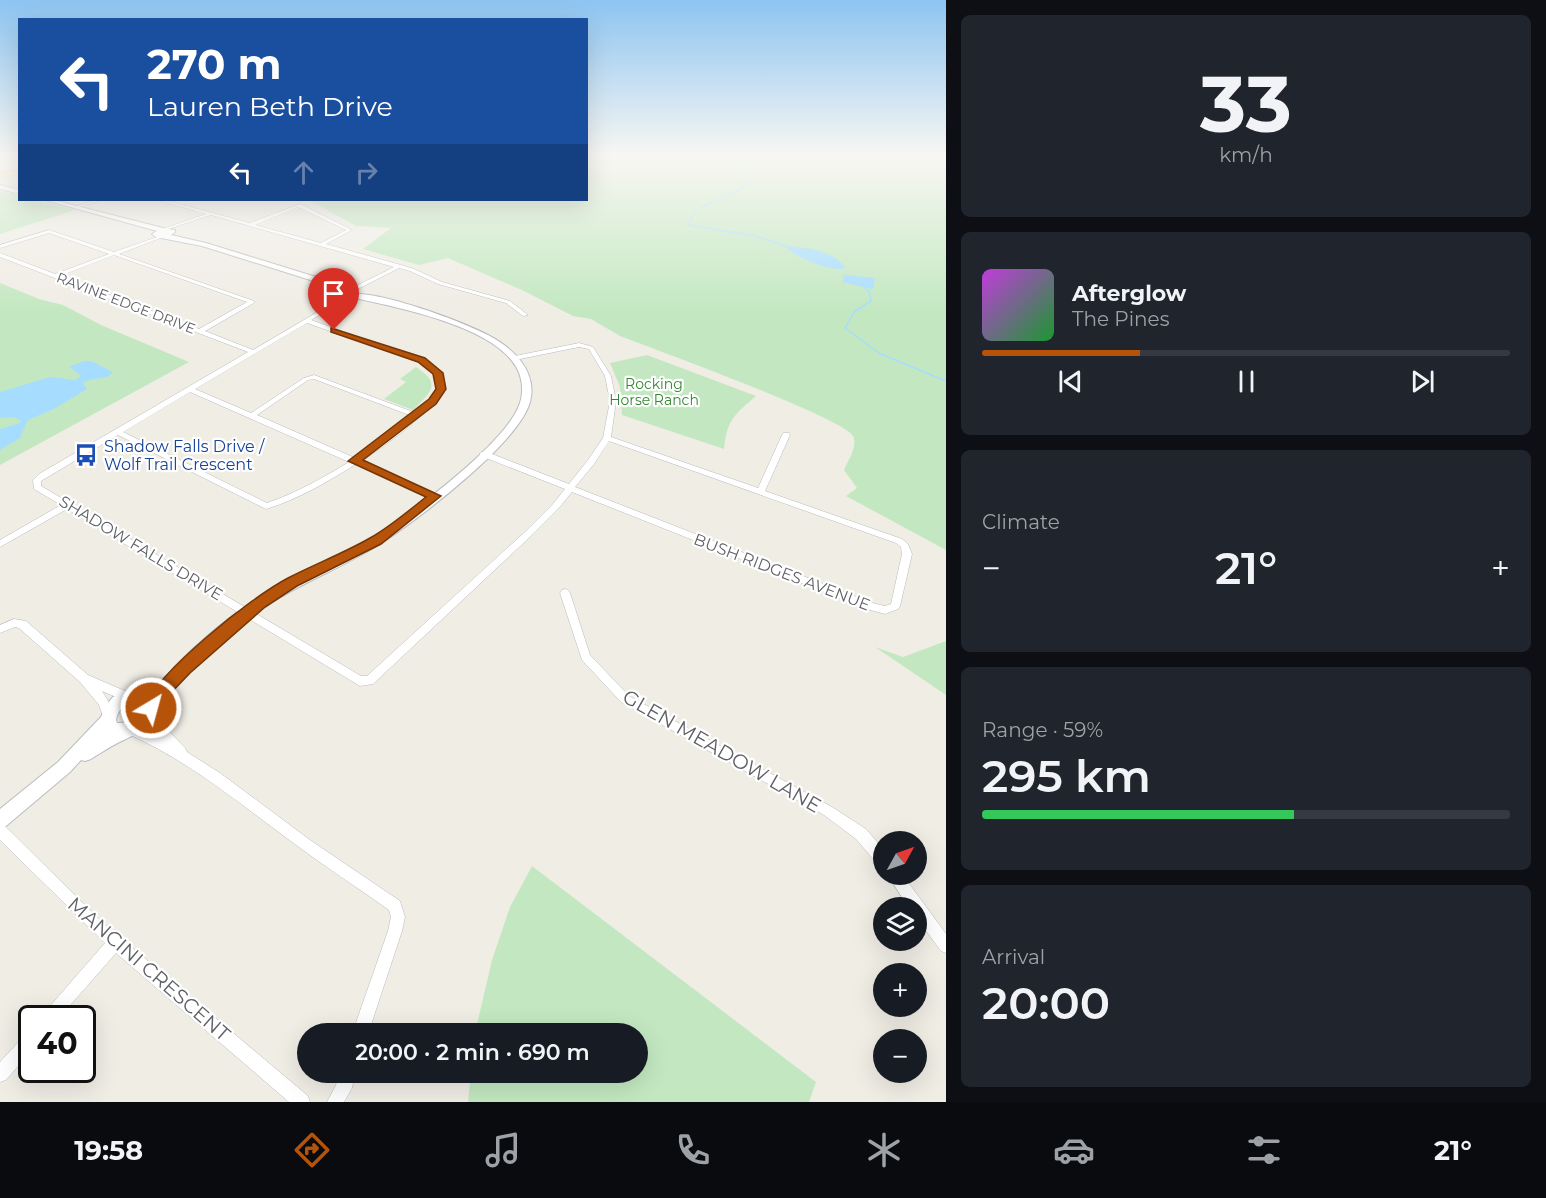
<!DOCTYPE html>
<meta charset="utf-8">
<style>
:root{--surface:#171b24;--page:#20242c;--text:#f1f3f6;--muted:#9ea1a6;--line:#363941;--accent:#b45309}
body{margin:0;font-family:Montserrat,sans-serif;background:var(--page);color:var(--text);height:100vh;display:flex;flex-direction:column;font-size:22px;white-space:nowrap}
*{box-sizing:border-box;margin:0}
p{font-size:20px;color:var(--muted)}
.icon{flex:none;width:33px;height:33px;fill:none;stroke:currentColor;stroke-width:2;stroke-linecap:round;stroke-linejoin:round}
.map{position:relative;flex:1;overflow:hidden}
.panel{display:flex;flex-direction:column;gap:15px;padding:15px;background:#0d0f14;width:600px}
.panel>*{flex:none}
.top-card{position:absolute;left:18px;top:18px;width:570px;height:183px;border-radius:0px;box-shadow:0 6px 24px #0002;background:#1a4fa0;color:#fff;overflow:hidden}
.needle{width:39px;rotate:50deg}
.controls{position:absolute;left:873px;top:831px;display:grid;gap:12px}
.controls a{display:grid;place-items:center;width:54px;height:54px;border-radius:50%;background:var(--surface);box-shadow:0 6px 24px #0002;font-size:30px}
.speed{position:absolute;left:18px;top:1005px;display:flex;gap:12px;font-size:30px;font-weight:700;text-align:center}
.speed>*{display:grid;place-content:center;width:78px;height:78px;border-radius:50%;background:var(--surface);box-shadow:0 6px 24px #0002;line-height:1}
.speed .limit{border:3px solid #111;border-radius:9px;background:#fff;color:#111}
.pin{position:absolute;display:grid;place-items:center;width:51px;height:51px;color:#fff;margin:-62px -26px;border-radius:50% 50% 50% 0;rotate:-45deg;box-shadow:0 0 6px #0007}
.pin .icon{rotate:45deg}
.me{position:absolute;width:66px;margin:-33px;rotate:37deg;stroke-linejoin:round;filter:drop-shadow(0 0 4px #0008)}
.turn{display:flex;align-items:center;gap:21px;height:126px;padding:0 30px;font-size:27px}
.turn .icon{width:78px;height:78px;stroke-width:2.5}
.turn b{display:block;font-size:42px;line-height:51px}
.lanes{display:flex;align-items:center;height:57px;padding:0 30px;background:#0003;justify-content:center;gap:30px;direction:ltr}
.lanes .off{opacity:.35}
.big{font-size:45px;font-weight:600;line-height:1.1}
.panel .tile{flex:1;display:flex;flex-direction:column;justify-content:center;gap:9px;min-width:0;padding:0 21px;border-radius:9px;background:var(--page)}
.panel .dial{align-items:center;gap:0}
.dial b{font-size:78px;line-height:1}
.song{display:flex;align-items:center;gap:18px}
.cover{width:72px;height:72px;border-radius:9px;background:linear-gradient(135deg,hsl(290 70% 55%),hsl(130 70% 35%))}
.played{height:6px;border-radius:3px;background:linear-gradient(90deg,var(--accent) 30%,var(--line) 30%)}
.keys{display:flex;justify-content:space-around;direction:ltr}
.heat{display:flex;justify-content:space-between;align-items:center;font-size:33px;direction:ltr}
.charge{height:9px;border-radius:4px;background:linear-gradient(90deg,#34c759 59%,var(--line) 0)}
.trip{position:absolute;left:297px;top:1023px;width:351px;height:60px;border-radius:30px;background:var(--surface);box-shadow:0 6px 24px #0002;font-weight:600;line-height:60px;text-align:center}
.dock{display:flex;height:96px;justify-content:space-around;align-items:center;background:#090b0e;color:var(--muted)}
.dock .icon{width:42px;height:42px}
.dock .active{color:var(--accent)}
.dock b{font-size:27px;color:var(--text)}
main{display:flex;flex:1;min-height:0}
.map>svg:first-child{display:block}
.green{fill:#c3e8c1}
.water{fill:#a6ddff}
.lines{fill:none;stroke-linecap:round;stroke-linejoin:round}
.stream{stroke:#a6ddff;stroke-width:1.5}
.street-casing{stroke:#b8bbbf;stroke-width:1}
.secondary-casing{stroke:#b8bcc1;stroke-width:2}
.primary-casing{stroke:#f6c058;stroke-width:1}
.street{fill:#fff;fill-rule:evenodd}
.secondary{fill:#fff;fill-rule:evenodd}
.primary{fill:#ffecab;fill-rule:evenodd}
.route{fill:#b45309;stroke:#753606;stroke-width:1.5}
.labels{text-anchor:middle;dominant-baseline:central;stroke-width:4.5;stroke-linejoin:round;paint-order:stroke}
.far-street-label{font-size:14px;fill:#5d6166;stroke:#fff}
.far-park-label{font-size:14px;fill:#348733;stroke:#fff}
.transit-label{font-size:16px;fill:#164399;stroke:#fff;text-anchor:start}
.street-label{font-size:16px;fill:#5d6166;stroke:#fff}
.near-street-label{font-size:20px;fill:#5d6166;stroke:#fff}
</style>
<main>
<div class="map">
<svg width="946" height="1102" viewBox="0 0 946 1102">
<rect width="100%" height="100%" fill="#f0ede5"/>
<path class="green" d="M587,156H946V550L846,496L857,488L844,470C848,460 858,447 853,436C844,418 651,348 620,336L591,319L573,316L524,291L448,258L419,265L363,249L391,228L356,226L309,200H586Z
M0,191L19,196L20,200H34L75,210L0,234Z
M0,283L39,299L63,305L101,325L189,362L0,465Z
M647,355L756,396C734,415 727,420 724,449L622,415L620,387L610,363Z
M416,367C442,384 431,392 413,410L384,399L406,382L400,379Z
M946,641V695L875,647L903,657Z
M532,866L816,1082L809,1102H468L471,1073L638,1072V1034L475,1033L492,960L510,907Z"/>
<path class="water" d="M785,246C804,247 834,250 845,268C834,273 792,256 785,246Z
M845,275L875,278L873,289L842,282L844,279L842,276Z
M84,361H91L113,372C105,382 93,376 83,383L87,389L54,409L28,420L20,438L0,450V429L22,422L15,417L0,418V392L50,377L75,380L81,376L69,367Z"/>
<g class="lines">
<path class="stream" d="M700,208L739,190L750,182L724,156
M696,210L688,225L755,236L785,246
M863,287L869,291L871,301L854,312L845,328L879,353L946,381"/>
<g class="street-casing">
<path id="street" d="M96,200H101L79,207L77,206Z
M159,200H164L250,223L300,204L352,230L326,244L401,265L414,269L442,282L510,301L528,315L523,316L506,303L438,284L410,271L399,268L358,289H354V287L394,267L211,215L165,230V228L206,214ZM298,207L346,230L321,243L255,225Z
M49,230L114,252L163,235V237L119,254L254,301V303L205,331L253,350L331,304L353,295H357V297L335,306L311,320L429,362L442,377V393C420,421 391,441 362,461L438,494L439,496L438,498L435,499L356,464C327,482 299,499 266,509L118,435L41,481V486L361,676H367L526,531L552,505L565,489L481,456L480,454L481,452H487L569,484L588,460L603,438L610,401L605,376L589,349L579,347L515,360L512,358L515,356L579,343L593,347L611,376L616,401L611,437L758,488L782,435L783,433H789L790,435L765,491L902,539L908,544L912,554L900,606L898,609L885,614L867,609L572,492L558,509L532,535L373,684L360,686L67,509L0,547V540L61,505L34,489L33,480L39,474L248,352L0,257V253L55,274L109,254L49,233L0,248V245ZM114,255L247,302L199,329L60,276ZM307,323L425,364L437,378L436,393L416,413L314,375L304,378L251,413L195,389ZM314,379L412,416L382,440L355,458L257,415L308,380ZM190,392L349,462C323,478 296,493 267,503L123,432ZM609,441L896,543L901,547L902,554L891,604L885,606L872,603L575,487L594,464Z
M565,589L568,590L570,593L590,655L629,696L832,807L866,829L884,850V867L879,866L856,839L824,815L621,702L582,660L560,593L562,590Z
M14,619L26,621L88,675L132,694L133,697L132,700L128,702L102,691L107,699L114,715L112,719L108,720L104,719L99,705L80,682L19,628L15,627L0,633V625Z
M150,708L154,709L160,722L185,748L187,752L220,773L310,840L400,901L405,917L402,931L368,1034H352L388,931L391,917L389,910C357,887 324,866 292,842C239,803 189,761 128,734L126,730L128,726L132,725L158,736L152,730L144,713L146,709Z
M0,825L5,826L104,924L308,1096L310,1102H289L116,953L59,1018H42L44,1013L105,943L0,840Z
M887,874H902L946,934V953L941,951L916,917V908H909Z
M32,1030V1050L6,1080L0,1082V1062L27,1033Z
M339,1072H355L352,1088L344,1102H327L336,1085Z"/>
</g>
<g class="secondary-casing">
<path id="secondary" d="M0,185L20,190V194L0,189Z
M45,200H53L163,228L175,230V232L171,235L206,243L316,277L333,283L350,293L343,295L320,283L202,246L156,237L152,234L157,231Z
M354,294C383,292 461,321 488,335C513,348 538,371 530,402C519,443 417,520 380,544C339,570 293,585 254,615C222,639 190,667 165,699C160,706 158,717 152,723C144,732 135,734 126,739C114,744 102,752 91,759L85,761L81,760L70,772L6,826L0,828V809L58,762L101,717L106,705L113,697L128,691L139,689L152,694C181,654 230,615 272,589C303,570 337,558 369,540C407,517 500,448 518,408C525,393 523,374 512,361C485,325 397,307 354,298ZM139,701L143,705C140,719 131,723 117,723L116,720C118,708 127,703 139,701Z"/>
</g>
<g class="primary-casing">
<path id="primary" d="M20,169V173L0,178V174Z"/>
</g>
<use href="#street" class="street"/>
<use href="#secondary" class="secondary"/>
<use href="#primary" class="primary"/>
</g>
<linearGradient id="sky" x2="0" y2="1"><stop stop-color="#8dc4f1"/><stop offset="0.5" stop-color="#f8f7f3"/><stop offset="1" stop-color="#f8f7f3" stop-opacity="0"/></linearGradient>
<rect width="946" height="311" fill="url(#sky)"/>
<path class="route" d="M331,328L425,358L443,373L446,389L436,404L363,460L441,496L381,544L297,586L265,607L190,673L169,695L157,714L151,716L145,714L143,708C160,670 250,598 288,578C315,564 344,553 370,538C390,527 408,511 426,497L348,461L429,399L436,389L433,374L418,362L331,332Z"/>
<defs>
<g id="bus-bare" transform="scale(1.8)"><path d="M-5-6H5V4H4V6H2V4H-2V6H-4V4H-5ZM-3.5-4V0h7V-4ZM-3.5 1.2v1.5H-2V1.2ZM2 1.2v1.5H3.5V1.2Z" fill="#1a4fb4" stroke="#fff" stroke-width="2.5" paint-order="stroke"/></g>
</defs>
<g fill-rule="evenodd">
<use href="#bus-bare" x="86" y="455"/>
</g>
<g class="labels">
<g class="far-street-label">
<text transform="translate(126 303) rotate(21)">RAVINE EDGE DRIVE</text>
</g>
<g class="far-park-label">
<text x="654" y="384">Rocking<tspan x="654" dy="16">Horse Ranch</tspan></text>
</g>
<g class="transit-label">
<text x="104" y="446">Shadow Falls Drive /<tspan x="104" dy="18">Wolf Trail Crescent</tspan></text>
</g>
<g class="street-label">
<text transform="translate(141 548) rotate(31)">SHADOW FALLS DRIVE</text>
<text transform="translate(782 572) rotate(21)">BUSH RIDGES AVENUE</text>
</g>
<g class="near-street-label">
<text transform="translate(722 751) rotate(30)">GLEN MEADOW LANE</text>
<text transform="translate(149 969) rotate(41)">MANCINI CRESCENT</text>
</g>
</g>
</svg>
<div class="controls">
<a><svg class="needle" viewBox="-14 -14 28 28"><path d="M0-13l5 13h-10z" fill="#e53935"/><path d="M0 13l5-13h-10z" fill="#9ea1a6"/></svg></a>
<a><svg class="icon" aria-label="layers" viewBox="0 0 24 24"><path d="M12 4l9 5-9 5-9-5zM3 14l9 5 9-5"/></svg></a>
<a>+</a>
<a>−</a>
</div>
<div class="speed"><div class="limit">40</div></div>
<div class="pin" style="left:334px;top:330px;background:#d93025"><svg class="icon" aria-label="arrive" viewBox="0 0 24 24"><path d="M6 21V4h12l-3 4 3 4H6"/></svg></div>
<svg class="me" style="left:151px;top:708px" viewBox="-20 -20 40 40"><circle r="17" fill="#b45309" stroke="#fff" stroke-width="3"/><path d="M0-11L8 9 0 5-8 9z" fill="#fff"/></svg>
<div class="trip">20:00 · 2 min · 690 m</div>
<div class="top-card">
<div class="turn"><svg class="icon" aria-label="left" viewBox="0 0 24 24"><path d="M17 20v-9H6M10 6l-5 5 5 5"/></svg><div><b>270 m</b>Lauren Beth Drive</div></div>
<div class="lanes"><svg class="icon" aria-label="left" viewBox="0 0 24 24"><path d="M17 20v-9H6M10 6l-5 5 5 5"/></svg><svg class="icon off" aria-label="ahead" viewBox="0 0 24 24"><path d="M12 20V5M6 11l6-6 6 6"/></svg><svg class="icon off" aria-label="right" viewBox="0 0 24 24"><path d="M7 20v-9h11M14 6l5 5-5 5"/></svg></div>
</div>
</div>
<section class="panel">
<div class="tile dial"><b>33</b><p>km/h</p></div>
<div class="tile">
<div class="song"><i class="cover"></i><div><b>Afterglow</b><p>The Pines</p></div></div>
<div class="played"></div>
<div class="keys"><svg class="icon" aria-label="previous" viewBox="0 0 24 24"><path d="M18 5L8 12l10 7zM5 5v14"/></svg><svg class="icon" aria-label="pause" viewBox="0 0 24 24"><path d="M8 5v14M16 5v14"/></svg><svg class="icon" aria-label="next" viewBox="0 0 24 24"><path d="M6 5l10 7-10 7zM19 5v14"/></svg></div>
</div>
<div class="tile"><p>Climate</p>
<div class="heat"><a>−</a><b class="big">21°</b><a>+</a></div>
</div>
<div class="tile"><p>Range · 59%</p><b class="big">295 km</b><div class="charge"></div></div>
<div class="tile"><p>Arrival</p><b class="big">20:00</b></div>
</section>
</main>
<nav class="dock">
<b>19:58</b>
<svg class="icon active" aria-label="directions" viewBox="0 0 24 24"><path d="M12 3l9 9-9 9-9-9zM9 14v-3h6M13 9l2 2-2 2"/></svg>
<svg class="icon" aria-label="music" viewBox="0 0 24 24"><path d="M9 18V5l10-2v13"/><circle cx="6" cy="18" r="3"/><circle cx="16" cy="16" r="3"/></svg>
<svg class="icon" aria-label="phone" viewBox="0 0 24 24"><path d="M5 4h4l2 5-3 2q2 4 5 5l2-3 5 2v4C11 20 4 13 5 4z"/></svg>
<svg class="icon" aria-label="climate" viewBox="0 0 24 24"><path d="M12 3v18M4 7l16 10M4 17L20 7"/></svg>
<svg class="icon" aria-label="car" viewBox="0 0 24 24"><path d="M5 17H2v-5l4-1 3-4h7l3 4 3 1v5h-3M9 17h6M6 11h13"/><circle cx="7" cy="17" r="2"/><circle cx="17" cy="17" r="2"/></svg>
<svg class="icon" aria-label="filters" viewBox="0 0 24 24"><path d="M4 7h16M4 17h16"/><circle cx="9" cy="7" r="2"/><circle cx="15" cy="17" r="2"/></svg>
<b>21°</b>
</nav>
